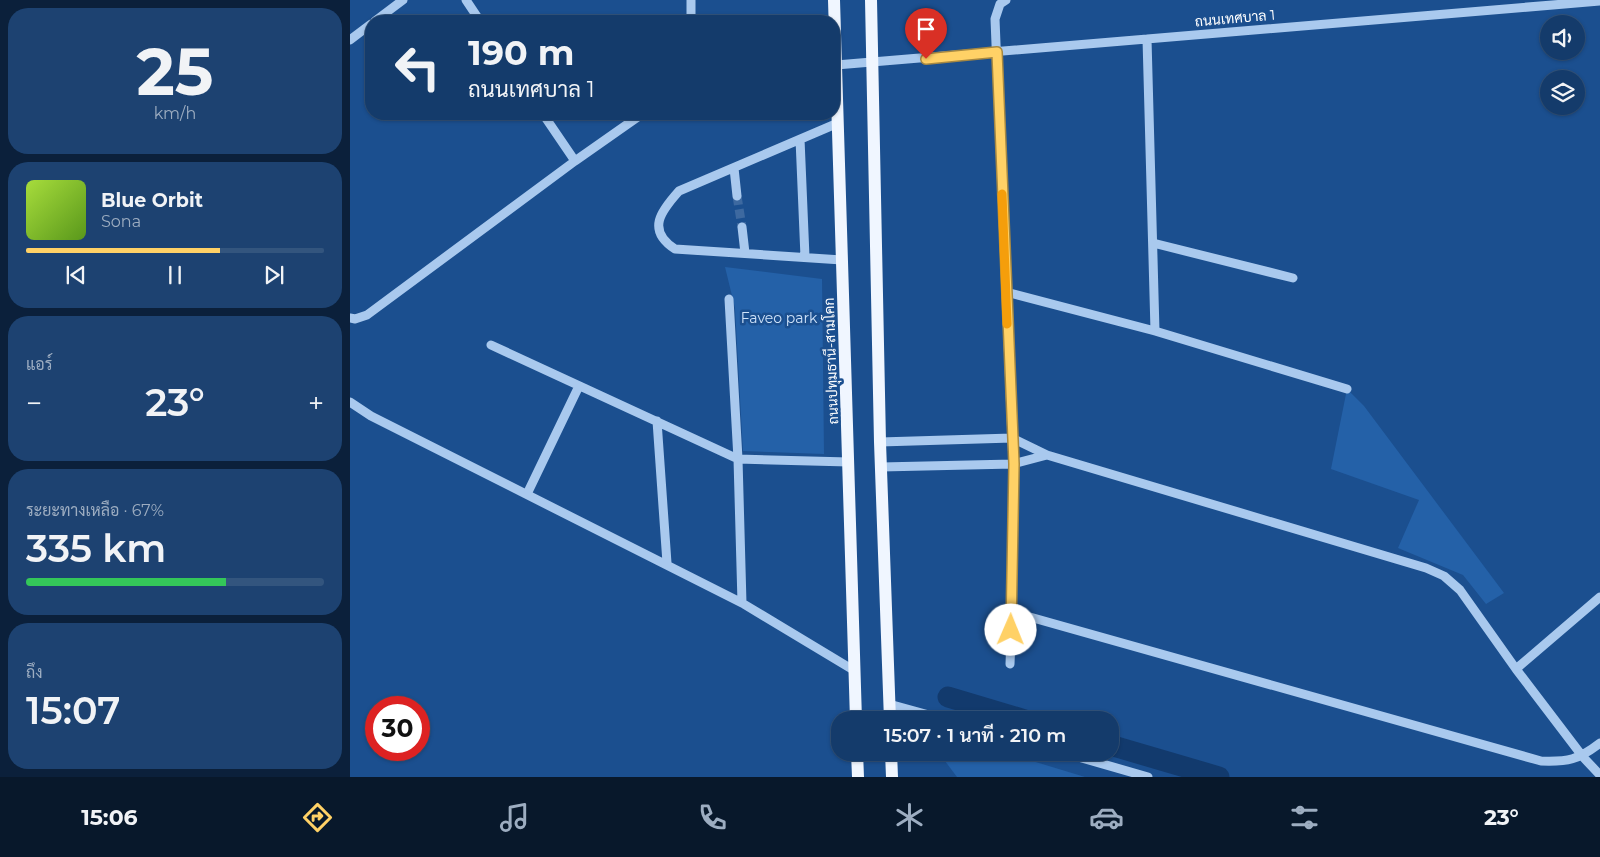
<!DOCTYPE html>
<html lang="th">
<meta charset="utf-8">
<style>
:root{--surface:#143b6b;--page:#1d4271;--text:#f1f3f6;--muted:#9dadc1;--line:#33557e;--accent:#ffd166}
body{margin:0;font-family:Montserrat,Sarabun,sans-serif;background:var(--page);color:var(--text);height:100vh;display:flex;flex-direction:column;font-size:19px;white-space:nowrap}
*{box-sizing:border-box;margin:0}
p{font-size:16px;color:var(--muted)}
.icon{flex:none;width:28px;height:28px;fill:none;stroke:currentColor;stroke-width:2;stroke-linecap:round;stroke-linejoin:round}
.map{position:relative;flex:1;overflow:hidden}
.sheet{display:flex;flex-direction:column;gap:8px;padding:8px;background:#0b203b;width:350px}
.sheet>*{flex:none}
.hud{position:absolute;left:15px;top:15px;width:475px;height:105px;border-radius:20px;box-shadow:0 1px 4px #0004,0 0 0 1px var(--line);background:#143b6b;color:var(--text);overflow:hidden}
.fabs{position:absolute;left:1190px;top:15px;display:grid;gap:10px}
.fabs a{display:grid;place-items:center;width:45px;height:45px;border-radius:50%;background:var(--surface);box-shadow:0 1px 4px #0004,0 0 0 1px var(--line);font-size:25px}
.speed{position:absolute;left:15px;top:696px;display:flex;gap:10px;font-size:25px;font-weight:700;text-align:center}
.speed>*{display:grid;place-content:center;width:65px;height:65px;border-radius:50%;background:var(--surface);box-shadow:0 1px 4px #0004,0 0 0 1px var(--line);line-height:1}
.speed .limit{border:8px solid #d22;background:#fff;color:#111}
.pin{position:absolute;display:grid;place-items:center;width:42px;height:42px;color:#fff;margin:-51px -21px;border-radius:50% 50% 50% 0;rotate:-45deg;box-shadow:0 0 5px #0007}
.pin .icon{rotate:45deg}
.me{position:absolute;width:55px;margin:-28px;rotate:1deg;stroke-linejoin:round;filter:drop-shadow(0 0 4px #0008)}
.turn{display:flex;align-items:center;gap:18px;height:105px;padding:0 20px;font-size:22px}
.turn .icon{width:65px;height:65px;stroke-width:2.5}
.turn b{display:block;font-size:35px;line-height:42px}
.big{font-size:38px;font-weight:600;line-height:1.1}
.sheet .widget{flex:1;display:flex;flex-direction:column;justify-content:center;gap:8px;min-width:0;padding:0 18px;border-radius:20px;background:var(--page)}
.sheet .dial{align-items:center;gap:0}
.dial b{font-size:65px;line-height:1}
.song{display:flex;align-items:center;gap:15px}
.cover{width:60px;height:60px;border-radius:8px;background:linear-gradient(135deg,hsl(80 70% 55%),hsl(90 70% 35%))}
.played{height:5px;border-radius:2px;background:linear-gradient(90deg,var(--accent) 65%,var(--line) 65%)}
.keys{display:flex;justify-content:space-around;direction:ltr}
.heat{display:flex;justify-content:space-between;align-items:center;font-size:28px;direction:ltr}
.charge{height:8px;border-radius:4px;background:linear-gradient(90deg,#34c759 67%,var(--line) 0)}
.trip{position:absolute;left:481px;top:711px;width:288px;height:50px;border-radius:20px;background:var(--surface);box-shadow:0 1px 4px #0004,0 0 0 1px var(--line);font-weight:600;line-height:50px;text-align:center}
.dock{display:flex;height:80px;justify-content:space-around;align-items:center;background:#08182b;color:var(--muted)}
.dock .icon{width:35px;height:35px}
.dock .active{color:var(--accent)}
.dock b{font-size:22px;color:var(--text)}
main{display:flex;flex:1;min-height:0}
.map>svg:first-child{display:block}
.green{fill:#2461a8}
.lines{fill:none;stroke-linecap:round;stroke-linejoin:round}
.canal{stroke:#123a6d;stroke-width:21}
.minor-tunnel{stroke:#3d69a0;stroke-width:9;stroke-dasharray:9 4.5;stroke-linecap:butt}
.minor{stroke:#a9c9ee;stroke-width:9}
.major{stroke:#f0f6ff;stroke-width:12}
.route-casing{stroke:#a68842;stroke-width:12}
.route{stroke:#ffd166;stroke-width:9}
.slow{stroke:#f59e0b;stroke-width:9}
.labels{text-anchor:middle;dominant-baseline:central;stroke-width:5;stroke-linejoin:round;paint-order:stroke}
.street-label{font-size:14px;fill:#fff;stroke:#1b4f8f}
.park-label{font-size:14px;fill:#cfe3fa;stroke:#1b4f8f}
</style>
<main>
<section class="sheet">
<div class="widget dial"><b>25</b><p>km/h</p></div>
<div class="widget">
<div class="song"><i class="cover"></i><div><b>Blue Orbit</b><p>Sona</p></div></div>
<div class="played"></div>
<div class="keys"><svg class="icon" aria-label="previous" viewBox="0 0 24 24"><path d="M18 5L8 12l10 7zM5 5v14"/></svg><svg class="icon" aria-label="pause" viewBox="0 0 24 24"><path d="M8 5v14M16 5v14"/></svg><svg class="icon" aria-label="next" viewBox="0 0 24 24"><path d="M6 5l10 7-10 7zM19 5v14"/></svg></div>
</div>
<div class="widget"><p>แอร์</p>
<div class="heat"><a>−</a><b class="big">23°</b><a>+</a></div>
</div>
<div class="widget"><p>ระยะทางเหลือ · 67%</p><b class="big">335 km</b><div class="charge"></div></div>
<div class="widget"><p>ถึง</p><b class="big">15:07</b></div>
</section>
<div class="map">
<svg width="1250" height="777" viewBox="0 0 1250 777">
<rect width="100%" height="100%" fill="#1b4f8f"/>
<path class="green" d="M375,267L472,279L474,454L393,451L385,308Z
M997,389L1014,406L1154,593L1136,604L1113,575L1048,548L1069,500L981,469Z
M589,753H656L735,777H607Z"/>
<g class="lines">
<path class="canal" d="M598,697L675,720
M760,745L869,777"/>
<path class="minor-tunnel" d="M387,196L392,227"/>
<path class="minor" d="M116,0L130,21
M341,0V21
M656,0L650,4L645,19L663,464L662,612
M25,21L53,0
M797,39L805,331
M0,40L21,24
M486,65L1250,1
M488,123L329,191C311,211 296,230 325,249L492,260
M450,139L455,257
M225,161L292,114
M384,168L387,196
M392,227L395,253
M803,243L943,278
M656,292L805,331L997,389
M379,299L388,459L392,603
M0,318L5,319L17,315L225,161L193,114
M141,345L388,459L499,462
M0,402L21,416L392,603L505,671
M307,421L317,563
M530,442L662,438L697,455L1076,568L1094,576L1110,590L1166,669L1233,757L1250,775
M531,467L663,464L697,455
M177,494L229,386
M660,664L662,612L1191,761C1218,762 1228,760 1250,743
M1166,669L1250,597
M539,704L597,720
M711,752L798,777"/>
<path class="major" d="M484,0L506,720
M521,0L530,442L540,720
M507,752L508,777
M541,752L542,777"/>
</g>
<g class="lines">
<g class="route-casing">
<path id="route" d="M576,59L647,52L664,464L661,630"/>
</g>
<use href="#route" class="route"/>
<path class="slow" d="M652,194L657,324"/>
</g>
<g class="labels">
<g class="street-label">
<text transform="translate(885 18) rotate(-5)">ถนนเทศบาล 1</text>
<text transform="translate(481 361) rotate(-92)">ถนนปทุมธานี-สามโคก</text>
</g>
<g class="park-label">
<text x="429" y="318">Faveo park</text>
</g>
</g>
</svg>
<div class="fabs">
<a><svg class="icon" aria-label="sound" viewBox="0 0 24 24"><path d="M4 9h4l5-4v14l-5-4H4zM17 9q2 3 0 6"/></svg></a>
<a><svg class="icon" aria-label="layers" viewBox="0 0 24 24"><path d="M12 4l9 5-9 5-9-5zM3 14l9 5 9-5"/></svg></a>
</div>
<div class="speed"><div class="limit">30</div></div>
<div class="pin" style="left:576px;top:59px;background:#d93025"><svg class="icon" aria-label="arrive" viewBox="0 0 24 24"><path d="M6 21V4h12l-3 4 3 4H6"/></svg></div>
<svg class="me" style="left:661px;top:630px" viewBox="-20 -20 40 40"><circle r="19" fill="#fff"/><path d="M0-13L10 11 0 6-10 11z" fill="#ffd166"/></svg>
<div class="trip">15:07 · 1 นาที · 210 m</div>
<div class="hud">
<div class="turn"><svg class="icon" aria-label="left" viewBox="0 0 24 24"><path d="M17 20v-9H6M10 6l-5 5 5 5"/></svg><div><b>190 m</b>ถนนเทศบาล 1</div></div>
</div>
</div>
</main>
<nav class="dock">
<b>15:06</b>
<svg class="icon active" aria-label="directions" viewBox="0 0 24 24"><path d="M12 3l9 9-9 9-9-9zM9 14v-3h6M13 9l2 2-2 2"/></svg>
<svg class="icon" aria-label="music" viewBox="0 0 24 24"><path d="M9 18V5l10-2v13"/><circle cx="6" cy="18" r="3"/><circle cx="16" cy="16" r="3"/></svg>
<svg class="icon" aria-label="phone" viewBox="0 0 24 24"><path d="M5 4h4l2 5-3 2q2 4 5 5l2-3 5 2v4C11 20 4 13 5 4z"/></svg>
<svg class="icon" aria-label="climate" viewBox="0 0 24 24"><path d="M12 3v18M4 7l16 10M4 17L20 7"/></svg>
<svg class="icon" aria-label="car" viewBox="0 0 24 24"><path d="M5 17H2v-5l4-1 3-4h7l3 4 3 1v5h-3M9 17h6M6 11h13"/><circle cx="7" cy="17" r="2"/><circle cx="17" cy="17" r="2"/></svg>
<svg class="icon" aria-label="filters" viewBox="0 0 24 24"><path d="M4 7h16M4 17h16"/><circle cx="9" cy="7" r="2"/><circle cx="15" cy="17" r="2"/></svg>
<b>23°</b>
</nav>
